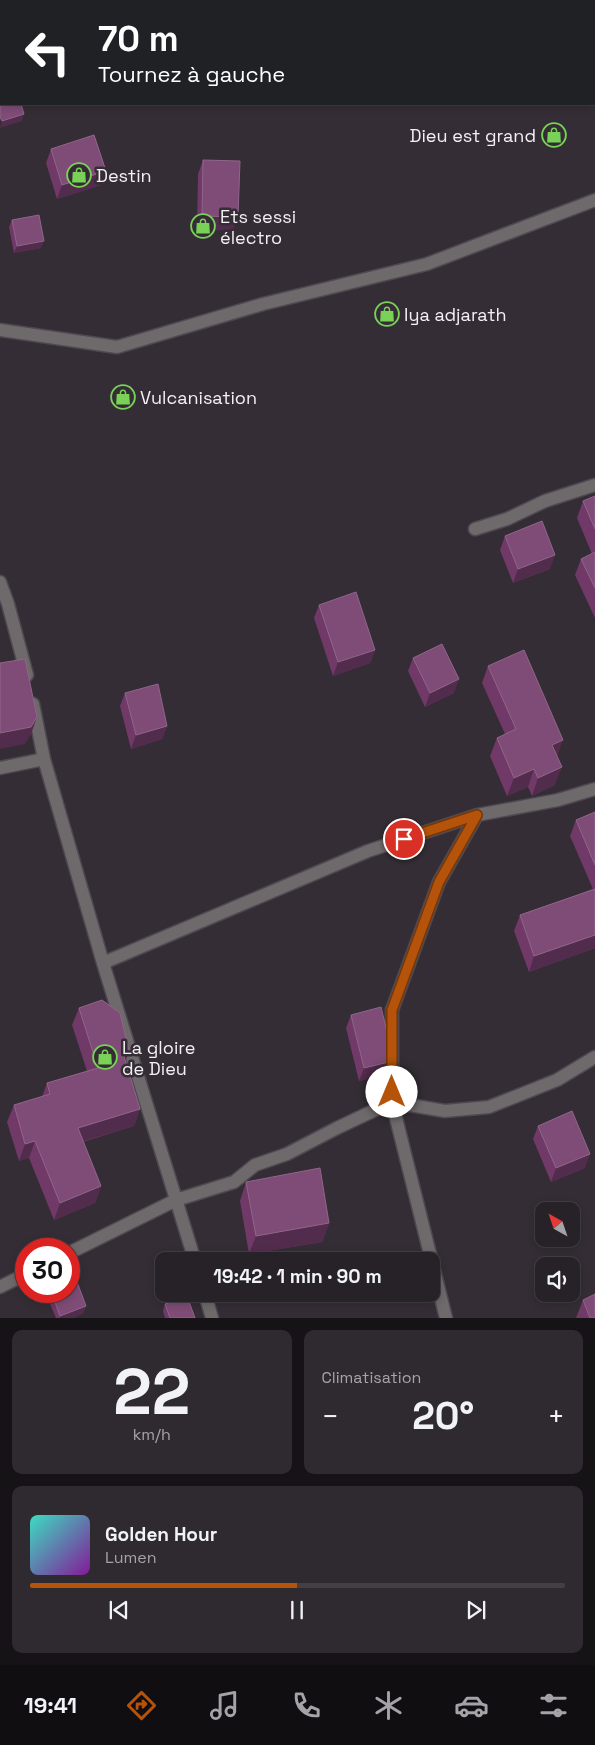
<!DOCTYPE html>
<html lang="fr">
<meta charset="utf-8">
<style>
:root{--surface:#272228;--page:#2f2a30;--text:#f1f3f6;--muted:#a4a4a8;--line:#433f45;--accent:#b45309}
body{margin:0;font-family:"Space Grotesk",sans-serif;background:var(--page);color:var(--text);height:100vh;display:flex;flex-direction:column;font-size:19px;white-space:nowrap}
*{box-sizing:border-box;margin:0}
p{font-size:16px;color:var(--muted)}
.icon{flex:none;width:28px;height:28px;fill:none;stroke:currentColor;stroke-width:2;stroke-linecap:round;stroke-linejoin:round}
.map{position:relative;height:1318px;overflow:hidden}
.panel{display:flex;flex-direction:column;gap:12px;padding:12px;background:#151316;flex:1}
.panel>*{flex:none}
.hud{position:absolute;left:0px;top:0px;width:595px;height:105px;box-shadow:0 2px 8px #0003,0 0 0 1px var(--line);background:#202124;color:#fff;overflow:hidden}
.needle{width:32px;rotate:320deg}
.controls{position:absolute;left:535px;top:1202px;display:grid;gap:10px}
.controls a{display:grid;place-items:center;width:45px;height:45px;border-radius:10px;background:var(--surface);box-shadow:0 2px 8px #0003,0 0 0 1px var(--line);font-size:25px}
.speed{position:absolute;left:15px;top:1238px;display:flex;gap:10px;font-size:25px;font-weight:700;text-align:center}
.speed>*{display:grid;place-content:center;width:65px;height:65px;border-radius:50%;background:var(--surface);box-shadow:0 2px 8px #0003,0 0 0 1px var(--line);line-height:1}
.speed .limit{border:8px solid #d22;background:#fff;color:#111}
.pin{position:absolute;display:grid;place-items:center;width:42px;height:42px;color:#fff;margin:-21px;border:2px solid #fff;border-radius:50%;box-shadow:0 1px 5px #0007}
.me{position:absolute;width:55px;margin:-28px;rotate:0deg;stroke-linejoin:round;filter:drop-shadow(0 0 4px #0008)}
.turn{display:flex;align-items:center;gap:18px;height:105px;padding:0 15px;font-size:22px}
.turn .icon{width:65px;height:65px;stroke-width:2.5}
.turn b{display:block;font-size:35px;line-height:42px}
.big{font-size:38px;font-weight:700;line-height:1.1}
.panel .card{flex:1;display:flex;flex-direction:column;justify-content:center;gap:8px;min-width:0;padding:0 18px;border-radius:10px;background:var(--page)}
.panel .dial{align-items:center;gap:0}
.dial b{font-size:65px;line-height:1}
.song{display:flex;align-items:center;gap:15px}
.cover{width:60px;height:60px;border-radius:8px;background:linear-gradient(135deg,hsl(170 70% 55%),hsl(290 70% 35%))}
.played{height:5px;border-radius:2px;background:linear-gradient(90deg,var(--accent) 50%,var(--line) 50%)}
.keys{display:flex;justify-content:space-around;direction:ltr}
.heat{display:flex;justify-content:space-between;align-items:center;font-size:28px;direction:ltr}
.panel .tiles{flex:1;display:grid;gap:12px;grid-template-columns:1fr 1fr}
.card:last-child{grid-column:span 2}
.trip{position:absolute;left:155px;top:1252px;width:285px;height:50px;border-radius:10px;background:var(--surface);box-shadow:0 2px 8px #0003,0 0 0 1px var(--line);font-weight:700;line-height:50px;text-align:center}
.tabs{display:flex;height:80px;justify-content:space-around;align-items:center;background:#100e10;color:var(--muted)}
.tabs .icon{width:35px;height:35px}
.tabs .active{color:var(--accent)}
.tabs b{font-size:22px;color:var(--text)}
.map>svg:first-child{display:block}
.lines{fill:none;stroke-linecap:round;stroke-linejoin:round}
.street-casing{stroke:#4f4850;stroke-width:15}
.street{stroke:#6e696a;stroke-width:12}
.wall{fill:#703967}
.shaded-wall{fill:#522c4c}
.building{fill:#7e4c76;stroke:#90668a}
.route-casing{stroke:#753606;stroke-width:12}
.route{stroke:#b45309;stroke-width:9}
.labels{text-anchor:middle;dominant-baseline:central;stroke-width:5;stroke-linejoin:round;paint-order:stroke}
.poi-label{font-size:18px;fill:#f3eff4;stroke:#342d35;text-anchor:start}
</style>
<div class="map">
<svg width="595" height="1318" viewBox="0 0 595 1318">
<rect width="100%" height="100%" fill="#342d35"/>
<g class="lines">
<g class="street-casing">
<path id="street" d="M594,0L595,1
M0,330L117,347L263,304L427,264L595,200
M475,529L507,519L545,501L595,485
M0,582L8,604L27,675
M33,704L44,759L103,963L195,1261
M0,768L44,759
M103,963L368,851L477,815L558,800L595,789
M69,1253L176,1200L234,1182L255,1165L287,1154L337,1128L392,1102L445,1111L489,1107L557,1080L595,1057
M0,1287L26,1274
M205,1294L212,1318
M446,1318L392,1102V1010L439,882L477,815"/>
</g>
<use href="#street" class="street"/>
</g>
<path class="wall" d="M51,149L101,185L57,199L46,163Z
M203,160L238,217L233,230H197L198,174Z
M12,220L41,248L14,253L9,227Z
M595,496V618L575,575L581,559L592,554L577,518L583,501Z
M505,536L550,569L513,583L500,550Z
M319,605L375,650L370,663L333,676L314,618Z
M413,658L454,693L425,707L408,671Z
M488,666L557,756L555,785L532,796L528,787L507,796L490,756L497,738L505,734L482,683Z
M125,693L167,726L162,739L131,749L120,706Z
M595,812V948L529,972L514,931L520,915L593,889L570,836L576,820Z
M79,1008L125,1061L140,1109L134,1126L83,1142L101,1186L95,1203L54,1220L29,1158L19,1161L7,1122L14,1105L42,1097L47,1083L87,1071L72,1025Z
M351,1015L384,1075L359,1081L346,1028Z
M538,1126L585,1168L551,1182L533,1139Z
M246,1182L329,1223L322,1242L249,1254L240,1201Z
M49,1291H69L86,1306L83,1313L73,1318H56L47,1297Z
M583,1300L595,1318H576Z
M165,1304L195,1318H165L163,1311Z"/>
<path class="shaded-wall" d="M1,69V79H0V70Z
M24,114L22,121L0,128L2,121Z
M106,171L101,185L57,199L62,185Z
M202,216L238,217L233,230H197Z
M44,241L41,248L14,253L17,246Z
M555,555L550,569L513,583L518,569Z
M375,650L370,663L333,676L338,662Z
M459,679L454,693L425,707L430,693Z
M37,717L31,734L25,744L0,749V733Z
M167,726L162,739L131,749L136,735Z
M563,740L557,757L552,745Z
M562,767L555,785L532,796L538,778Z
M534,769L528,787L507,796L514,778Z
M595,935V948L529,972L534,956Z
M129,1051L123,1068V1053Z
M389,1062L384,1075L359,1081L364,1068Z
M140,1109L134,1126L71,1145L78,1128Z
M35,1141L29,1158L19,1161L25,1144Z
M590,1154L585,1168L551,1182L556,1168Z
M101,1186L95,1203L54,1220L60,1203Z
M329,1223L322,1242L249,1254L256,1236Z
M86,1306L83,1313L73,1318H60V1316Z"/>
<path class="building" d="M0,0H131V1H1V69L0,70Z
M1,81V104H21L24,114L2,121L0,117V82Z
M94,135L106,171L62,185L51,149Z
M203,160L240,161L238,217L202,216Z
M39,215L44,241L17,246L12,220Z
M595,496V529L583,501Z
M542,521L555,555L518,569L505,536Z
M595,552V588L581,559Z
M356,592L375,650L338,662L319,605Z
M442,644L459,679L430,693L413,658Z
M524,650L563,740L552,745L562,767L538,778L534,769L514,778L497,738L516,729L488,666Z
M25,659L37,717L31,727L0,733V663Z
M158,684L167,726L136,735L125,693Z
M595,812V865L576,820Z
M595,889V935L534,956L520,915Z
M102,1000L120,1013L129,1051L123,1053L140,1109L78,1128L101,1186L60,1203L35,1141L25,1144L14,1105L50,1094L47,1083L98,1068L79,1008Z
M381,1007L389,1040V1062L364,1068L351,1015Z
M572,1111L590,1154L556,1168L538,1126Z
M320,1168L329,1223L256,1236L246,1182Z
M76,1279L86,1306L60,1316L51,1291H69V1282Z
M595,1294V1318H590L583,1300Z
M187,1296L195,1318H170L165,1304Z"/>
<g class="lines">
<g class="route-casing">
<path id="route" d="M392,1092V1010L439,882L477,815L404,839"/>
</g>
<use href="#route" class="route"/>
</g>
<defs>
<g id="shop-ring" transform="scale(1.25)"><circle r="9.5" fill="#342d35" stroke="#79d157" stroke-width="1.5"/><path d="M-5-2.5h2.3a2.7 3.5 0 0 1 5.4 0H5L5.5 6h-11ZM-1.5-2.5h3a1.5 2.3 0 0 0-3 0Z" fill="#79d157"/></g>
</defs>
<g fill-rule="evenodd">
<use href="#shop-ring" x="554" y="135"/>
<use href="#shop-ring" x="79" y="175"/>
<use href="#shop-ring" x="203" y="226"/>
<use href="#shop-ring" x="387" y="314"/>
<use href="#shop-ring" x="123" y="397"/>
<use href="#shop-ring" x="105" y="1057"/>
</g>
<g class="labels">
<g class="poi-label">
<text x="536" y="135" text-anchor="end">Dieu est grand</text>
<text x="96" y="175">Destin</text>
<text x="220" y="216">Ets sessi<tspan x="220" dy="21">électro</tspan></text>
<text x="404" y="314">Iya adjarath</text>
<text x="140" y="397">Vulcanisation</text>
<text x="122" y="1047">La gloire<tspan x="122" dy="21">de Dieu</tspan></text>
</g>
</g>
</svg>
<div class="controls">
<a><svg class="needle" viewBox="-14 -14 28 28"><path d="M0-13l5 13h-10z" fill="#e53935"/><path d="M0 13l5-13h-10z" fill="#a4a4a8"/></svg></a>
<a><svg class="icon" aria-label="sound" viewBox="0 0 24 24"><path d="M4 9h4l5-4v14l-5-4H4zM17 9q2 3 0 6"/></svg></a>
</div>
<div class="speed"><div class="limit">30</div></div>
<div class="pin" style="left:404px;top:839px;background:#d93025"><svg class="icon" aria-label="arrive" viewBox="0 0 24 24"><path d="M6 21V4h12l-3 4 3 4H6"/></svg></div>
<svg class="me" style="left:392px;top:1092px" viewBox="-20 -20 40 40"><circle r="19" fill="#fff"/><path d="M0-13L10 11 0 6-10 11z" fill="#b45309"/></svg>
<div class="trip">19:42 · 1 min · 90 m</div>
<div class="hud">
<div class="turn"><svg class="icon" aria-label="left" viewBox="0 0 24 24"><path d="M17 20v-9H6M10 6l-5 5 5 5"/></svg><div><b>70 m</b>Tournez à gauche</div></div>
</div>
</div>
<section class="panel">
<div class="tiles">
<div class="card dial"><b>22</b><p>km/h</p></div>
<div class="card"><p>Climatisation</p>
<div class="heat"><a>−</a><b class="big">20°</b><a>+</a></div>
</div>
<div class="card">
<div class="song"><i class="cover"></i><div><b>Golden Hour</b><p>Lumen</p></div></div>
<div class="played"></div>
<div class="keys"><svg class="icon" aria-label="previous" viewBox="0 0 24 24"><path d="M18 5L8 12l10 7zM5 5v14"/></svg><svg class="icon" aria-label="pause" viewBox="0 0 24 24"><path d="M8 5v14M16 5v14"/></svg><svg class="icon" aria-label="next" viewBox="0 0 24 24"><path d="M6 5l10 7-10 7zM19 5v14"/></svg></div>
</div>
</div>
</section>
<nav class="tabs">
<b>19:41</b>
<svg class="icon active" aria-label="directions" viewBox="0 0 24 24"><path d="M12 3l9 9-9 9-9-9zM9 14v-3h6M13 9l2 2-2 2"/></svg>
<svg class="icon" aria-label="music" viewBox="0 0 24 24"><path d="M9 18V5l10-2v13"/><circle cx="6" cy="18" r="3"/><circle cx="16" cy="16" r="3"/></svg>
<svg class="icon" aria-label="phone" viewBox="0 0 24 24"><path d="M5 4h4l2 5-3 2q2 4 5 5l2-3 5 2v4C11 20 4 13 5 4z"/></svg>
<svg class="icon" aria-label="climate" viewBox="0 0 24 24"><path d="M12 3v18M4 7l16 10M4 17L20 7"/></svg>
<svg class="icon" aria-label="car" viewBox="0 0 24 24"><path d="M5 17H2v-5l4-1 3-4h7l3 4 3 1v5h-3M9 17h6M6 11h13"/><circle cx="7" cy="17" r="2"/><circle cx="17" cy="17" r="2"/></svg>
<svg class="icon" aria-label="filters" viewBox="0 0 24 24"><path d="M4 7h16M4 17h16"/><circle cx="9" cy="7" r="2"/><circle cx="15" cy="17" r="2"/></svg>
</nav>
